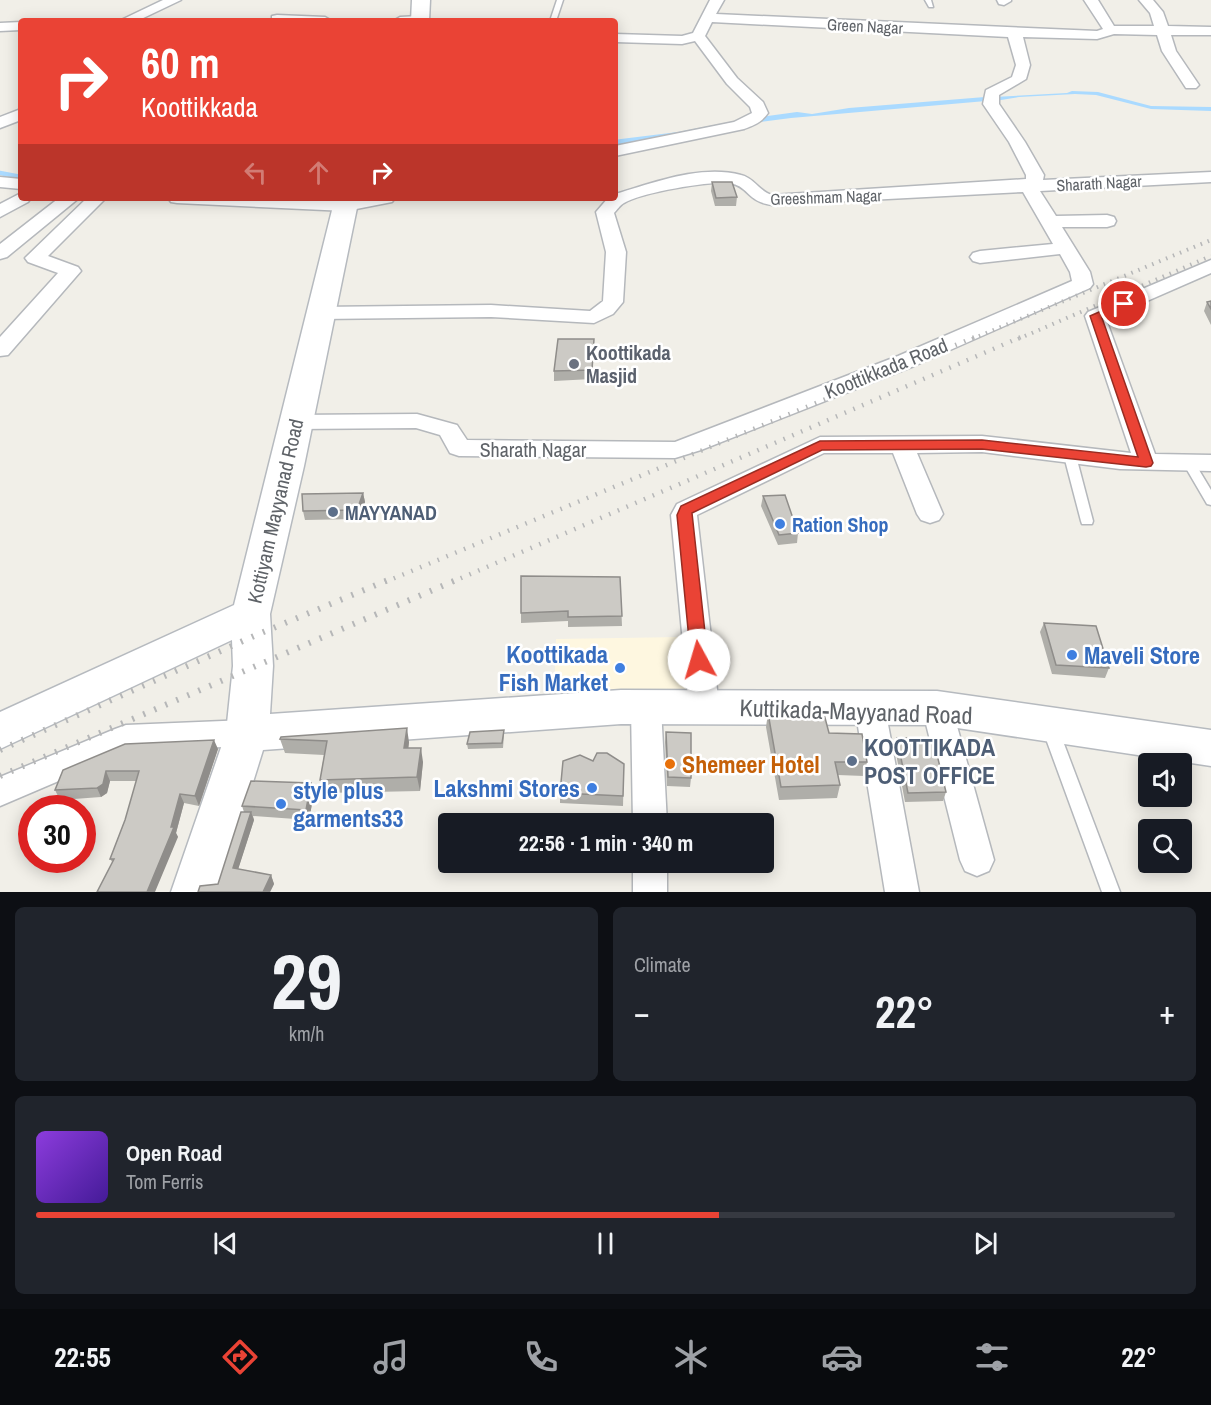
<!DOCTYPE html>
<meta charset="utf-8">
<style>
:root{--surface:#171b24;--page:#20242c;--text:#f1f3f6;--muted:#9ea1a6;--line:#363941;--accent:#ea4335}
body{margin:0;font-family:"Archivo Narrow",sans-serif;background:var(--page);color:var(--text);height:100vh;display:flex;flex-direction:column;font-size:22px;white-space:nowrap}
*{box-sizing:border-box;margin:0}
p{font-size:20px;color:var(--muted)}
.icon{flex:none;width:33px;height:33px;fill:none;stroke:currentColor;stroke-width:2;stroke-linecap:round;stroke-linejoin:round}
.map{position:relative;height:892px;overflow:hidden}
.panel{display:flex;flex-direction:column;gap:15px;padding:15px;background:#0d0f14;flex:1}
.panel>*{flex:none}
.guide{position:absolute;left:18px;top:18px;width:600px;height:183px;border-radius:6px;box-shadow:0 3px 15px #0003;background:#ea4335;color:#fff;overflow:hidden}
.fabs{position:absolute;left:1138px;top:753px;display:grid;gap:12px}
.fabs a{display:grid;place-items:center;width:54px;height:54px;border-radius:6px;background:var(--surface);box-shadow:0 3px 15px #0003;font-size:30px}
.speed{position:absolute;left:18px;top:795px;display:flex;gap:12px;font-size:30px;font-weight:700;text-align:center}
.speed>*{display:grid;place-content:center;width:78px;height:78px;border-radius:50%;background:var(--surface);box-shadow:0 3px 15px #0003;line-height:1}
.speed .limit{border:9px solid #d22;background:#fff;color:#111}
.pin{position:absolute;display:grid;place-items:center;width:51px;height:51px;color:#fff;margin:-26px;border:3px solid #fff;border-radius:50%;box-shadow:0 2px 6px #0007}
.me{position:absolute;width:66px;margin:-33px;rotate:354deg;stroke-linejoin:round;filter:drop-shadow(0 0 4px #0008)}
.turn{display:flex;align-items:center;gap:21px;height:126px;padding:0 24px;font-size:27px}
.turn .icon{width:78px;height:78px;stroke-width:2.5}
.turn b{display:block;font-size:42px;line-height:51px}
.lanes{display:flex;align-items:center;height:57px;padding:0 24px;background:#0003;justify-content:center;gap:30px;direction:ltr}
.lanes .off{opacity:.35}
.big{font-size:45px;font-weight:800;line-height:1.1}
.panel .card{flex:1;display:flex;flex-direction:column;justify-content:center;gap:9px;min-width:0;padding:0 21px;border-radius:9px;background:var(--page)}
.panel .dial{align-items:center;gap:0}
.dial b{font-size:78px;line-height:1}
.song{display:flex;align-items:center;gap:18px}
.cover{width:72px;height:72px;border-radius:9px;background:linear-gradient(135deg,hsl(270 70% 55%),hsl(260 70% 35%))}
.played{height:6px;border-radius:3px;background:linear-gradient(90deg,var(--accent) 60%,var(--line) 60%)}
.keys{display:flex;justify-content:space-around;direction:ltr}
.heat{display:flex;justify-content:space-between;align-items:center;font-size:33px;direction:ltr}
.panel .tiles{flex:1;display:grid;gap:15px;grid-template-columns:1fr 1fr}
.card:last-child{grid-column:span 2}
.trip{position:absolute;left:438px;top:813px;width:336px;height:60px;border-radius:6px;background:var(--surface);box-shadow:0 3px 15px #0003;font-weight:800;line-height:60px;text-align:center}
.tab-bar{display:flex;height:96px;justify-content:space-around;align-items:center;background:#090b0e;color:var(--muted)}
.tab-bar .icon{width:42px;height:42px}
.tab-bar .current{color:var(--accent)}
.tab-bar b{font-size:27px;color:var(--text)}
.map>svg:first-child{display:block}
.commercial{fill:#fef7e0}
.water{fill:#aadaff}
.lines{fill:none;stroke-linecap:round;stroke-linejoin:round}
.stream{stroke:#aadaff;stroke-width:4.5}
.lane-casing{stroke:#b5b8bc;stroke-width:3}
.street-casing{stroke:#b5b8bc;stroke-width:3}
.secondary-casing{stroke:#b6babf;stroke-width:3}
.lane{fill:#fff;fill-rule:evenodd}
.street{fill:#fff;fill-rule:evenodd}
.secondary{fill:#fff;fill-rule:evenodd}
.rail-far2{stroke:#b6b7b8;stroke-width:4;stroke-dasharray:1.5 6;stroke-linecap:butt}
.rail-far1{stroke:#b6b7b8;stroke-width:4.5;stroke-dasharray:1.5 8;stroke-linecap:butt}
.rail{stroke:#b6b7b8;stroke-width:6;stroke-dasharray:2 10;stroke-linecap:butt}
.wall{fill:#afaea9}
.shaded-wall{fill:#8f8d8a}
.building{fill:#cccac5;stroke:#8f8d8a;stroke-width:1.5}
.route{fill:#ea4335;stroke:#982c22;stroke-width:1.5}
.worship-dot{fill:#6b7280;stroke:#fff;stroke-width:2}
.service-dot{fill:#5c6f8a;stroke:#fff;stroke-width:2}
.shop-dot{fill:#3f7fe0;stroke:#fff;stroke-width:2}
.food-dot{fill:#e8710a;stroke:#fff;stroke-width:2}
.labels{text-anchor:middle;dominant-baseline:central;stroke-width:5;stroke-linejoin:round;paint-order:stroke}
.far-street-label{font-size:16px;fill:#5f6368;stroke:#fff}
.worship-label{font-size:20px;font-weight:bold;fill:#5b616d;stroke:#fff;text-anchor:start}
.street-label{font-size:20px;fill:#5f6368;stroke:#fff}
.service-label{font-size:20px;font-weight:bold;fill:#4e5e75;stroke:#fff;text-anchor:start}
.shop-label{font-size:20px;font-weight:bold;fill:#366cbe;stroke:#fff;text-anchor:start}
.near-shop-label{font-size:24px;font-weight:bold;fill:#366cbe;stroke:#fff;text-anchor:end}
.near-street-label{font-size:24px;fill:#5f6368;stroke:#fff}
.near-service-label{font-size:24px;font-weight:bold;fill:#4e5e75;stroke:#fff;text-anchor:start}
.near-food-label{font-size:24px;font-weight:bold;fill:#c56008;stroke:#fff;text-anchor:start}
</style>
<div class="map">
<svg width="1211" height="892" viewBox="0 0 1211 892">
<rect width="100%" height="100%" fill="#f1efe8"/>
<path class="commercial" d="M682,637L690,697L554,700L556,639Z"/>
<path class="water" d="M1072,91L1098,92L1151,106L1211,107V111L1151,109L1096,95L1075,94L1019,97L995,101L993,97L1067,93Z
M985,97L986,101L791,118L730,126L615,147V140L621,139L678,132L745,119L797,112L812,114L849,108Z"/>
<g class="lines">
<path class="stream" d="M0,173L21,177
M246,198L259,200"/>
<g class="lane-casing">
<path id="lane" d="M557,0H563L556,21H550Z
M925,0H931L933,7H929Z
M1070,452L1076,456L1093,521L1092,524H1082L1081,521L1064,456Z
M1189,459L1193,460L1211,490V505L1207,504L1183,463Z
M1050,722L1055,723L1058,728L1120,892H1102L1042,728L1045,723Z"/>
</g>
<g class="street-casing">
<path id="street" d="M163,0H181L137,21H119Z
M710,0H724L716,14L1097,31L1103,29L1084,0H1098L1114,26H1154L1150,13L1139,0H1153L1163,12L1168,26L1211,27V35H1171L1176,51L1199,85L1196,88H1186L1162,51L1157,35L1114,34L1097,39L1023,37L1030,65L1026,79L999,95V104L1025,142L1044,175L1043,180L1211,172V182L1040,191L1056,216L1107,215L1114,217L1116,221L1114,225L1107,227H1062L1090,272L1093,284L1090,288L914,366L701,450L675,458L459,456L450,453L440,435L416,428L295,429L287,427L283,422L287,417L295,415L417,414L457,425L467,440L675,442L898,356L1072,281L1070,272L1060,254L980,263L973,261L970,257L973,253L980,251L1053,244L1023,192L772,205C748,202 748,187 733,184C715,179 640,193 624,203C620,205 617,210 614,213L626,252L623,302L613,314L594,323L491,317L320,319L313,317L310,313L313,309L320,307L491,305L590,311L603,301L606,252L596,212L608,198H615V194C653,183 701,164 741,175C754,178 759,191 772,195L1026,179V175L1009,142L983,104L986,90L1012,77L1016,65L1008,37L712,22L705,36L737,78L763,102L768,113C761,123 754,125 744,129L615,156V146L734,122L752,113L750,107L727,84L695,41L682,44L615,42V34L682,36L693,33Z
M997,0H1011V1L1004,5L999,4Z
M277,15L325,17L332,21H272V16Z
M420,16L425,17L426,21H393L400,17Z
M21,22V30L0,31V23Z
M21,109V120L0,128V117Z
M0,177L21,179V189L0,187Z
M21,193V198H31L28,202L0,217V204Z
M59,198H79L7,257L0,259V244Z
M87,198H106L48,256L78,267L81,271L8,355L0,356V337L58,273L28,262L25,258Z
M168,198L346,201L359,198H395L392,202L346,211L177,203L171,202Z
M1211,260V273L1106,319L1155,454L1211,455V471L1120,469L982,452L917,453L943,514L939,520L930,523L921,520L917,514L893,453H824L697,515L719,707L715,716L704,719L693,716L689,707L671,515L677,504L820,437L982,436L1131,453L1085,316L1088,312Z
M646,695L657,698L661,707L667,824H633L631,707L635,698Z
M870,696L881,699L885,708L919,892H885L855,708L859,699Z
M937,696L948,699L952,708L994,860L989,871L977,876L965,871L960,860L922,708L926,699Z
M247,720L258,724L263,733L258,742L247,746L129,751L0,806V777L115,729L126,725Z
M633,862H667V892H633Z"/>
</g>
<g class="secondary-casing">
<path id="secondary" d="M412,0H430L429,21H411Z
M335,198H359L304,466L270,614L273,666L270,714L621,690L937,691L1211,730V766L937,725L621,724L263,750L219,892H171L226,733L233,666L232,640L0,749V712L234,605Z"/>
</g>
<use href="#lane" class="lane"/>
<use href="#street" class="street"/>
<use href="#secondary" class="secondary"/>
<path class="rail-far2" d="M972,339L1211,240
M1018,339L1211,256"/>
<path class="rail-far1" d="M385,582L975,337
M452,582L1021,337"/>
<path class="rail" d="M0,750L254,636L388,580
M0,776L456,580"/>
</g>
<path class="wall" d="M712,182L737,197L736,206H715L711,191Z
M1211,301V325L1204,311L1207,302Z
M594,339L592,379L554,381V371Z
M363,493L365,502L358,519L305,520L303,511Z
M763,496L798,533L797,543L778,545L761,506Z
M620,577L622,626L568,627V621L521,623V613Z
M1044,623L1109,668L1105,678L1052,674L1040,632Z
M768,713L829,733L867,762L864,776L838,775L840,785L837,798L779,800L766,727Z
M666,732L691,778L690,787L667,786L665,742Z
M504,735L503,748L468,749L467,744Z
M897,738L946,792L943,801L905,802L895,748Z
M280,739L409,742L408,748L423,762L420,791L324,793L320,780L324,755L285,753Z
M218,749L199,806L184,803L176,833L178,837L113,863L110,859L125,820L137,781H110L107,793L101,797L60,800L55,790L63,770Z
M593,761L624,764L623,806L560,803V793Z
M311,783L314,793L309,820L253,816L254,820L238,869L271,875L274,884L270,892H198L218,884L244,812L242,806Z"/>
<path class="shaded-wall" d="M363,493L365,502L358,519L357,510Z
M407,728L409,742L407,762L404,748Z
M214,740L218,749L199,806L195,796Z
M421,748L423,762L420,791L417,777Z
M106,771L110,781L107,793L101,797L97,788Z
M311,783L314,793L309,820L306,810Z
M180,794L184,803L176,833L178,837L155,892H147L171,827Z
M251,812L254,820L236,876L233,868Z
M271,875L274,884L270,892H263Z"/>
<path class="building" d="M712,182H732L737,197L716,198Z
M1211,301V309L1207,302Z
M558,339H594L592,370L554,371Z
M363,493L357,510L303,511L302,494Z
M785,495L798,533L779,535L763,496Z
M521,576L620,577L622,616L568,617V611L521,613Z
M1044,623L1096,626L1109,668L1056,665Z
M768,713L824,714L829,733L862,734L867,762H835L840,785L781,787Z
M407,728L404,748H421L417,777L320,780L327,741L280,739L281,737Z
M504,730L502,743L467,744L470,732Z
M666,732L691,733V778L668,777Z
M897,738H933L946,792L908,793Z
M214,740L195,796L180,794L171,827H174L147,892H97L114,859H110L125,820L139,771H106L103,784L97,788L55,790L63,770L125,744Z
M597,753H607L624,764L623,796L560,793L563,761L580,755L593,761Z
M251,781L311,783L306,810L242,806Z
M241,812H251L233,868L271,875L263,892H198L200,886L218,884Z"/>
<path class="route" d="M1124,301L1129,304L1128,307L1102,318L1153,463L1151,466L1146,467L982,449L822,450L692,513L708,660L705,665L699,667L693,665L691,660L677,515L681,506L820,441L982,440L1138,457L1090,316Z"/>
<circle class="worship-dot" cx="574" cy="364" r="6"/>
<g class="service-dot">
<circle cx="333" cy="512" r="6"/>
<circle cx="852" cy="761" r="6"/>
</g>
<g class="shop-dot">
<circle cx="780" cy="524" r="6"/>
<circle cx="1072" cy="655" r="6"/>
<circle cx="620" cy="668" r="6"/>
<circle cx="592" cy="788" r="6"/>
<circle cx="281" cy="804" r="6"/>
</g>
<circle class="food-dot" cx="670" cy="764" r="6"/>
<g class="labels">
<g class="far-street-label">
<text transform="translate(865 26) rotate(3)">Green Nagar</text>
<text transform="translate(1099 183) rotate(-3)">Sharath Nagar</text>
<text transform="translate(826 197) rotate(-2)">Greeshmam Nagar</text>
</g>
<g class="worship-label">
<text x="586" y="352">Koottikada<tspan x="586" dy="23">Masjid</tspan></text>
</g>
<g class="street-label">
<text transform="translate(886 368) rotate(-22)">Koottikkada Road</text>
<text x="533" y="449">Sharath Nagar</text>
<text transform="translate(275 511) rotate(-77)">Kottiyam Mayyanad Road</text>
</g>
<g class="service-label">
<text x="345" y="512">MAYYANAD</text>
</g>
<g class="shop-label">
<text x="792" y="524">Ration Shop</text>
</g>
<g class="near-shop-label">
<text x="608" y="654">Koottikada<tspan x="608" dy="28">Fish Market</tspan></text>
<text x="1084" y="655" text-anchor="start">Maveli Store</text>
<text x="580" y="788">Lakshmi Stores</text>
<text x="293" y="790" text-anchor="start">style plus<tspan x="293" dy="28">garments33</tspan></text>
</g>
<g class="near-street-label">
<text transform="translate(856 711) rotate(2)">Kuttikada-Mayyanad Road</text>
</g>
<g class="near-service-label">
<text x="864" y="747">KOOTTIKADA<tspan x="864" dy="28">POST OFFICE</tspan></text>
</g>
<g class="near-food-label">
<text x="682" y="764">Shemeer Hotel</text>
</g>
</g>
</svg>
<div class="fabs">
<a><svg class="icon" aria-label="sound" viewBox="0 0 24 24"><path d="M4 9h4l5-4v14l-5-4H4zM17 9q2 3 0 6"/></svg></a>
<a><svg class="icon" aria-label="search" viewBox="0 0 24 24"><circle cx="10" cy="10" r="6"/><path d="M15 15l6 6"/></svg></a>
</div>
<div class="speed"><div class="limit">30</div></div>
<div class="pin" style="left:1124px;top:304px;background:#d93025"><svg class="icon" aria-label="arrive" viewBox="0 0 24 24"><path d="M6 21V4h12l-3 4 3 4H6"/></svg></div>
<svg class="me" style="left:699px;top:660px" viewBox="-20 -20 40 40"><circle r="19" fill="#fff"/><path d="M0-13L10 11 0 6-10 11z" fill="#ea4335"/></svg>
<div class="trip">22:56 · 1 min · 340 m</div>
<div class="guide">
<div class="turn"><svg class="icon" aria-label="right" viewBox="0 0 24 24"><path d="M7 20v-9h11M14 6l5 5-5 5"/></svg><div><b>60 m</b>Koottikkada</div></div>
<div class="lanes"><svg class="icon off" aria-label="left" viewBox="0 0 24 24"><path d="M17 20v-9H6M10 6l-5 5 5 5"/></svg><svg class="icon off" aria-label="ahead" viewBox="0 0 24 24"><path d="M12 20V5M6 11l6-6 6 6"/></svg><svg class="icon" aria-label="right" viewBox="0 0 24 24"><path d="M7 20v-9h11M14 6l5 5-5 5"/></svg></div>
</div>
</div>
<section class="panel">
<div class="tiles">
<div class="card dial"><b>29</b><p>km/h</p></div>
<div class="card"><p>Climate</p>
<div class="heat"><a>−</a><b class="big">22°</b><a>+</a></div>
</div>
<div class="card">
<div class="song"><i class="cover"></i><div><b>Open Road</b><p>Tom Ferris</p></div></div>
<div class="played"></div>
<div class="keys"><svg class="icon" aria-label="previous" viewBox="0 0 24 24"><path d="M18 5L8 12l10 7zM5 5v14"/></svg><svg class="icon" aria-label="pause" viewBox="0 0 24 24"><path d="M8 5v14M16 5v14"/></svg><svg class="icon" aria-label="next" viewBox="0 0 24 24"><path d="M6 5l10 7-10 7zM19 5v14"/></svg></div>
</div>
</div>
</section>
<nav class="tab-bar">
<b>22:55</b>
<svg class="icon current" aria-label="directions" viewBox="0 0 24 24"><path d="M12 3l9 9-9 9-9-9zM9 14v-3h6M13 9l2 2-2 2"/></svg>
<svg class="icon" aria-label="music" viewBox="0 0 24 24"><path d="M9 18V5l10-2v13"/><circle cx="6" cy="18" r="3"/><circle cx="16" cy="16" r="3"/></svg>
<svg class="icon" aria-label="phone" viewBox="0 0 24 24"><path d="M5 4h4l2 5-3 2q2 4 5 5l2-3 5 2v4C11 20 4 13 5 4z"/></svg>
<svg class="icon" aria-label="climate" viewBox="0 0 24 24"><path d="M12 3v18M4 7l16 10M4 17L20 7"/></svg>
<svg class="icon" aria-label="car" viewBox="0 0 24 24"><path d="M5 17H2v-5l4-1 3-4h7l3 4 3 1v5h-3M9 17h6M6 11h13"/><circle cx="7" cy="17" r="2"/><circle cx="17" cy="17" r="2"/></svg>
<svg class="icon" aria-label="filters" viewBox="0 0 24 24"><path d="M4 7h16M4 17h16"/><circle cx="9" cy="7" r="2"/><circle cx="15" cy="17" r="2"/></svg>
<b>22°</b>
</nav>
